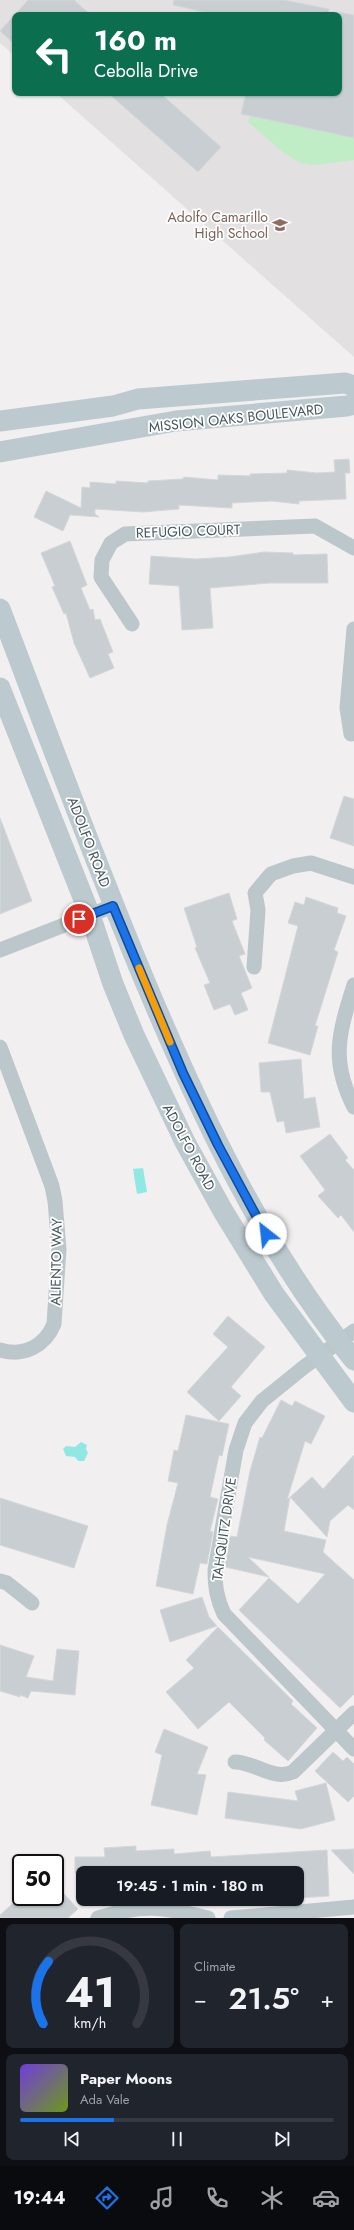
<!DOCTYPE html>
<meta charset="utf-8">
<style>
:root{--surface:#171b24;--page:#20242c;--text:#f1f3f6;--muted:#9ea1a6;--line:#363941;--accent:#1a73e8}
body{margin:0;font-family:Jost,sans-serif;background:var(--page);color:var(--text);height:100vh;display:flex;flex-direction:column;font-size:15px;white-space:nowrap}
*{box-sizing:border-box;margin:0}
p{font-size:13px;color:var(--muted)}
.icon{flex:none;width:22px;height:22px;fill:none;stroke:currentColor;stroke-width:2;stroke-linecap:round;stroke-linejoin:round}
.map{position:relative;height:1918px;overflow:hidden}
.details{display:flex;flex-direction:column;gap:6px;padding:6px;background:#0d0f14;flex:1}
.details>*{flex:none}
.hud{position:absolute;left:12px;top:12px;width:330px;height:84px;border-radius:8px;box-shadow:0 1px 3px #0004;background:#0b6e4f;color:#fff;overflow:hidden}
.speed{position:absolute;left:12px;top:1854px;display:flex;gap:8px;font-size:20px;font-weight:700;text-align:center}
.speed>*{display:grid;place-content:center;width:52px;height:52px;border-radius:50%;background:var(--surface);box-shadow:0 1px 3px #0004;line-height:1}
.speed .limit{border:2px solid #111;border-radius:6px;background:#fff;color:#111}
.pin{position:absolute;display:grid;place-items:center;width:34px;height:34px;color:#fff;margin:-17px;border:2px solid #fff;border-radius:50%;box-shadow:0 1px 4px #0007}
.me{position:absolute;width:44px;margin:-22px;rotate:331deg;stroke-linejoin:round;filter:drop-shadow(0 0 3px #0008)}
.turn{display:flex;align-items:center;gap:14px;height:84px;padding:0 16px;font-size:18px}
.turn .icon{width:52px;height:52px;stroke-width:2.5}
.turn b{display:block;font-size:28px;line-height:34px}
.big{font-size:30px;font-weight:600;line-height:1.1}
.details .tile{flex:1;display:flex;flex-direction:column;justify-content:center;gap:6px;min-width:0;padding:0 14px;border-radius:8px;background:var(--page)}
.details .dial{align-items:center;gap:0}
.dial svg{height:104px;overflow:visible;fill:none;stroke:var(--line);stroke-width:7;stroke-linecap:round;text-anchor:middle}
.dial text{fill:var(--text);stroke:none}
.song{display:flex;align-items:center;gap:12px}
.cover{width:48px;height:48px;border-radius:6px;background:linear-gradient(135deg,hsl(260 70% 55%),hsl(80 70% 35%))}
.played{height:4px;border-radius:2px;background:linear-gradient(90deg,var(--accent) 30%,var(--line) 30%)}
.keys{display:flex;justify-content:space-around;direction:ltr}
.heat{display:flex;justify-content:space-between;align-items:center;font-size:22px;direction:ltr}
.details .tiles{flex:1;display:grid;gap:6px;grid-template-columns:1fr 1fr}
.tile:last-child{grid-column:span 2}
.trip{position:absolute;left:76px;top:1866px;width:228px;height:40px;border-radius:8px;background:var(--surface);box-shadow:0 1px 3px #0004;font-weight:600;line-height:40px;text-align:center}
.dock{display:flex;height:64px;justify-content:space-around;align-items:center;background:#090b0e;color:var(--muted)}
.dock .icon{width:28px;height:28px}
.dock .selected{color:var(--accent)}
.dock b{font-size:18px;color:var(--text)}
.map>svg:first-child{display:block}
.education{fill:#e3e0e1}
.green{fill:#c0edc6}
.water{fill:#8fe8e4}
.building{fill:#c9ced2;stroke:#d4d7da}
.lines{fill:none;stroke-linecap:round;stroke-linejoin:round}
.street{stroke:#bbc7cb;stroke-width:15}
.secondary{stroke:#bccad0;stroke-width:21}
.route-casing{stroke:#114b97;stroke-width:10}
.route{stroke:#1a73e8;stroke-width:7}
.slow{stroke:#f59e0b;stroke-width:7}
.labels{text-anchor:middle;dominant-baseline:central;stroke-width:3.5;stroke-linejoin:round;paint-order:stroke}
.education-label{font-size:14px;fill:#785e54;stroke:#fff;text-anchor:end}
.street-label{font-size:14px;fill:#48575c;stroke:#fff}
</style>
<div class="map">
<svg width="354" height="1918" viewBox="0 0 354 1918">
<rect width="100%" height="100%" fill="#f2eff0"/>
<path class="education" d="M0,0H354V357L56,93H339V15H15V56L0,43Z"/>
<path class="green" d="M250,116L354,138V160L315,165L301,163L285,154L248,122Z"/>
<path class="water" d="M143,1168L147,1192L137,1194L133,1169Z
M81,1442L87,1445L86,1449L88,1453L84,1461H78L75,1457L66,1456L63,1449L66,1446L75,1447Z"/>
<path class="building" d="M28,0H74L91,15H15V45L0,31Z
M174,0H284L329,9L328,15H217L173,5Z
M339,12L354,15V138L241,114L246,93H339Z
M108,93H160L221,147L198,172Z
M349,459L350,473H345L346,499L299,501V504L272,501L232,503V508L179,505V509L143,512L95,509V514L99,517L70,515L63,531L34,517L46,491L81,508L82,487L90,488V482L116,484V481L148,483V481L183,479L184,477L218,480V475L250,476V474L287,473V470L317,473L335,472L334,460Z
M70,541L87,585L81,588L90,610L93,609L95,620L100,619L113,652L108,654L114,668L90,678L74,643L66,613L64,614L52,587L55,586L41,553Z
M264,552L293,553V555L327,554L328,583H270L210,588L213,628L182,630L179,586L149,584L151,556L196,559L229,557Z
M344,796L354,799V846L330,838Z
M0,818L32,901L0,914Z
M229,893L237,919L232,921L245,954L239,956L252,988L241,993L248,1010L235,1015L230,1004L214,1010L204,985L210,983L195,948L197,947L184,908Z
M306,897L338,908L337,913L346,916L334,950L338,952L315,1026H318L310,1055L268,1043L298,926L288,923L295,902L304,905Z
M301,1059L304,1099L315,1097L320,1127L286,1133L284,1121L277,1122L270,1092H261L259,1063Z
M330,1134L348,1158L345,1160L354,1170V1232L341,1215L338,1218L318,1196L325,1190L300,1156Z
M228,1316L265,1347L231,1387L241,1396L219,1421L187,1392L228,1347L213,1334Z
M281,1400L292,1406L295,1401L325,1416L311,1444L305,1441L287,1500L312,1477L323,1489L354,1455V1510L348,1505L330,1521L327,1537L290,1497L284,1531L326,1540L323,1552L354,1580V1694L340,1708L239,1610L269,1578L298,1604L325,1574L248,1557L269,1577L225,1567L230,1536L237,1537L250,1471L260,1437L262,1438Z
M186,1415L229,1424L222,1456L219,1455L210,1497L218,1499L210,1531L213,1532L207,1564L200,1563L193,1594L156,1586L167,1525L178,1483L168,1481L174,1450L178,1451Z
M0,1498L88,1526L74,1568L0,1545Z
M202,1597L209,1617L217,1626L170,1642L160,1610Z
M218,1627L293,1701L291,1704L317,1728L288,1761L264,1740L265,1738L229,1702L198,1729L166,1692L194,1668L186,1660Z
M0,1645L34,1656L26,1677L53,1681L57,1649L79,1651L75,1695L31,1691L28,1698L20,1695V1697L0,1691Z
M164,1729L208,1747L197,1774L206,1775L197,1815L151,1805L162,1755L155,1752Z
M333,1752L343,1761L347,1757L354,1764V1796L348,1802L315,1771Z
M326,1783L335,1820L301,1829L225,1818L228,1792L298,1801L295,1791Z
M136,1846V1851L174,1849V1854L210,1851L211,1857L327,1850L329,1896L297,1898V1873H75V1857H105L104,1848Z
M354,1849V1874L331,1850Z
M55,1884L78,1909L68,1918H0V1915L20,1897H55Z"/>
<g class="lines">
<path class="street" d="M132,624L101,577L102,560L111,543L125,534L315,526L354,548
M351,734L347,708L354,629
M0,950L113,906
M254,967L258,910L255,893L271,874L293,866L311,863L354,877
M354,985C339,1033 330,1060 354,1107
M0,1047L52,1186L55,1201L59,1249L54,1324C45,1346 24,1357 0,1350
M354,1331L304,1367L262,1401L245,1423L236,1450L215,1570C215,1587 217,1599 224,1614L354,1749
M0,1581L7,1583L32,1603
M235,1762C255,1762 273,1781 293,1772L354,1713
M98,1918C145,1903 161,1907 208,1918
M231,1918L354,1907"/>
<path class="secondary" d="M0,421L113,406L138,399L345,383L354,386
M0,452L176,421L347,406L354,404
M0,609C48,735 94,860 146,984C202,1117 263,1248 354,1360
M0,688L90,915L113,984L134,1035L185,1142L223,1211L274,1294L354,1402"/>
</g>
<g class="lines">
<g class="route-casing">
<path id="route" d="M79,919L113,906L183,1073L218,1145L266,1234"/>
</g>
<use href="#route" class="route"/>
<path class="slow" d="M139,968L170,1042"/>
</g>
<defs>
<g id="school-bare" transform="scale(1.2)"><path d="M0-5L7-2L0 1L-7-2ZM-4 1L0 2.5L4 1V4Q0 6-4 4Z" fill="#8d6e63" stroke="#fff" stroke-width="2.5" paint-order="stroke"/></g>
</defs>
<g fill-rule="evenodd">
<use href="#school-bare" x="280" y="225"/>
</g>
<g class="labels">
<g class="education-label">
<text x="268" y="217">Adolfo Camarillo<tspan x="268" dy="16">High School</tspan></text>
</g>
<g class="street-label">
<text transform="translate(236 418) rotate(-6)">MISSION OAKS BOULEVARD</text>
<text transform="translate(188 531) rotate(-2)">REFUGIO COURT</text>
<text transform="translate(89 842) rotate(69)">ADOLFO ROAD</text>
<text transform="translate(189 1147) rotate(62)">ADOLFO ROAD</text>
<text transform="translate(56 1262) rotate(-89)">ALIENTO WAY</text>
<text transform="translate(224 1529) rotate(-82)">TAHQUITZ DRIVE</text>
</g>
</g>
</svg>
<div class="speed"><div class="limit">50</div></div>
<div class="pin" style="left:79px;top:919px;background:#d93025"><svg class="icon" aria-label="arrive" viewBox="0 0 24 24"><path d="M6 21V4h12l-3 4 3 4H6"/></svg></div>
<svg class="me" style="left:266px;top:1234px" viewBox="-20 -20 40 40"><circle r="19" fill="#fff"/><path d="M0-13L10 11 0 6-10 11z" fill="#1a73e8"/></svg>
<div class="trip">19:45 · 1 min · 180 m</div>
<div class="hud">
<div class="turn"><svg class="icon" aria-label="left" viewBox="0 0 24 24"><path d="M17 20v-9H6M10 6l-5 5 5 5"/></svg><div><b>160 m</b>Cebolla Drive</div></div>
</div>
</div>
<section class="details">
<div class="tiles">
<div class="tile dial"><svg viewBox="0 0 100 80">
<path d="M14 69A42 42 0 1 1 86 69"/>
<path d="M14 69A42 42 0 0 1 18 21" stroke="#1a73e8"/>
<text x="50" y="56" font-size="32" font-weight="700">41</text>
<text x="50" y="72" font-size="11">km/h</text>
</svg></div>
<div class="tile"><p>Climate</p>
<div class="heat"><a>−</a><b class="big">21.5°</b><a>+</a></div>
</div>
<div class="tile">
<div class="song"><i class="cover"></i><div><b>Paper Moons</b><p>Ada Vale</p></div></div>
<div class="played"></div>
<div class="keys"><svg class="icon" aria-label="previous" viewBox="0 0 24 24"><path d="M18 5L8 12l10 7zM5 5v14"/></svg><svg class="icon" aria-label="pause" viewBox="0 0 24 24"><path d="M8 5v14M16 5v14"/></svg><svg class="icon" aria-label="next" viewBox="0 0 24 24"><path d="M6 5l10 7-10 7zM19 5v14"/></svg></div>
</div>
</div>
</section>
<nav class="dock">
<b>19:44</b>
<svg class="icon selected" aria-label="directions" viewBox="0 0 24 24"><path d="M12 3l9 9-9 9-9-9zM9 14v-3h6M13 9l2 2-2 2"/></svg>
<svg class="icon" aria-label="music" viewBox="0 0 24 24"><path d="M9 18V5l10-2v13"/><circle cx="6" cy="18" r="3"/><circle cx="16" cy="16" r="3"/></svg>
<svg class="icon" aria-label="phone" viewBox="0 0 24 24"><path d="M5 4h4l2 5-3 2q2 4 5 5l2-3 5 2v4C11 20 4 13 5 4z"/></svg>
<svg class="icon" aria-label="climate" viewBox="0 0 24 24"><path d="M12 3v18M4 7l16 10M4 17L20 7"/></svg>
<svg class="icon" aria-label="car" viewBox="0 0 24 24"><path d="M5 17H2v-5l4-1 3-4h7l3 4 3 1v5h-3M9 17h6M6 11h13"/><circle cx="7" cy="17" r="2"/><circle cx="17" cy="17" r="2"/></svg>
</nav>
